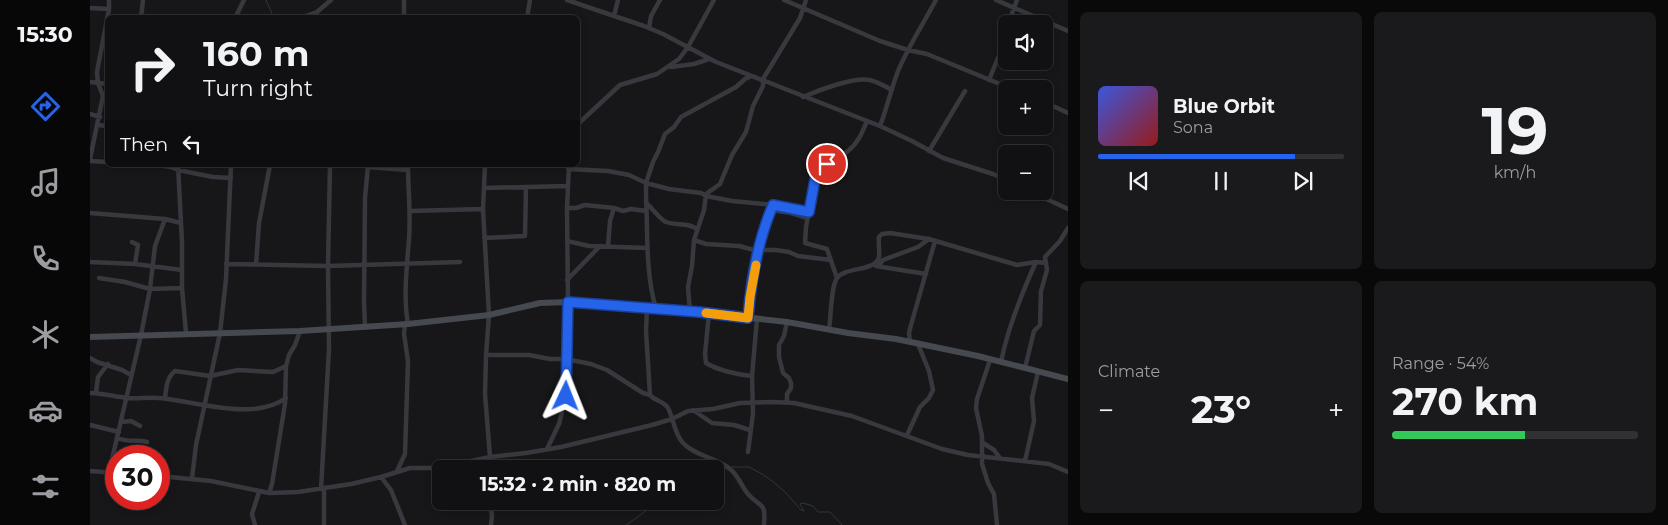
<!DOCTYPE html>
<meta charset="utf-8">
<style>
:root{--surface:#111113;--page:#1a1a1c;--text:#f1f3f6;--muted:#9c9da0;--line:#303133;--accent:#2563eb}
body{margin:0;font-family:Montserrat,sans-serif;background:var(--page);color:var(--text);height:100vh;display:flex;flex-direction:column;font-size:19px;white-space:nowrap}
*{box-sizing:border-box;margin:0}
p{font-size:16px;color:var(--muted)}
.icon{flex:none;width:28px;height:28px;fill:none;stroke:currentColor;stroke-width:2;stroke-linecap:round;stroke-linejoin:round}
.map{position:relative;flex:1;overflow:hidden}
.side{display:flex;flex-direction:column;gap:12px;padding:12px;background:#09090a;width:600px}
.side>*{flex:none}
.top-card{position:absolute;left:15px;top:15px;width:475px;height:152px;border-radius:8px;box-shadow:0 2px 8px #0003,0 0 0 1px var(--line);background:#111113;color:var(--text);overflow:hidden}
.controls{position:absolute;left:908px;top:15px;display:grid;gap:10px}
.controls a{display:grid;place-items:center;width:55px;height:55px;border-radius:8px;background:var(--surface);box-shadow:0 2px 8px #0003,0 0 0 1px var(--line);font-size:25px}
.speed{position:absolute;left:15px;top:445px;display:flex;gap:10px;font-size:25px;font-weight:700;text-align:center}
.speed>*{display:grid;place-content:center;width:65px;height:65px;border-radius:50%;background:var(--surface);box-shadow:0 2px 8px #0003,0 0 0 1px var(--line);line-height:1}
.speed .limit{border:8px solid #d22;background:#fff;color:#111}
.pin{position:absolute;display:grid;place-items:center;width:42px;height:42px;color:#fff;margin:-21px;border:2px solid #fff;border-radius:50%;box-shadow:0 1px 5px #0007}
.me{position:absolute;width:55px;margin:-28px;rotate:2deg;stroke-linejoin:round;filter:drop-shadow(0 0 4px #0008)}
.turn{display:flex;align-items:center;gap:18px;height:105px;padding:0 15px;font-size:22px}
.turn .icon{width:65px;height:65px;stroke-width:2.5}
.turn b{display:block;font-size:35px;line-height:42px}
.then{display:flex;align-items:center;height:48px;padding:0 15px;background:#0003;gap:10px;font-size:19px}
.big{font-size:38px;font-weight:700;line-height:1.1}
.side .card{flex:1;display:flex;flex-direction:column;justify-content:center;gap:8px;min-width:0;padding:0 18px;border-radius:8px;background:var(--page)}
.side .dial{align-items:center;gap:0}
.dial b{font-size:65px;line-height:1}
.song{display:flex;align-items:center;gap:15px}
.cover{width:60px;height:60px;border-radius:8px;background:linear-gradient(135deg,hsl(230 70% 55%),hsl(0 70% 35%))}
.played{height:5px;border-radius:2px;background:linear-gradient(90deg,var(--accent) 80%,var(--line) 80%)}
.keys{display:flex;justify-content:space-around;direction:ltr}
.heat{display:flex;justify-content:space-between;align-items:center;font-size:28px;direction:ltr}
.charge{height:8px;border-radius:4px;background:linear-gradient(90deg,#34c759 54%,var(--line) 0)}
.side .tiles{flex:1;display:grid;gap:12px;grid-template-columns:repeat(2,1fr)}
.trip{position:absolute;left:342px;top:460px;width:292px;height:50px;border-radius:8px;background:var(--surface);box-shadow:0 2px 8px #0003,0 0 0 1px var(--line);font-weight:700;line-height:50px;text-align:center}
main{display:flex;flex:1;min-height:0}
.tab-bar{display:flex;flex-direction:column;width:90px;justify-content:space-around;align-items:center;background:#070708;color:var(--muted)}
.tab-bar .icon{width:35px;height:35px}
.tab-bar .on{color:var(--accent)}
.tab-bar b{font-size:22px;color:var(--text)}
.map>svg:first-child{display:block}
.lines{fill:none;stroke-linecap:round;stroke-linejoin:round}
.stream{stroke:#2c373e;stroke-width:1}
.street{stroke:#38393f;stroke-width:4.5}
.secondary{stroke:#46494f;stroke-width:6}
.route-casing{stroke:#184099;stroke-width:12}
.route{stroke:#2563eb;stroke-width:9}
.slow{stroke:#f59e0b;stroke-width:9}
</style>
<main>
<nav class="tab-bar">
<b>15:30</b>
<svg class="icon on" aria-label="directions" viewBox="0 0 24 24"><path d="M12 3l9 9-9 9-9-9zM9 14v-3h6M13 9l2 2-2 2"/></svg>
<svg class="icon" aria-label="music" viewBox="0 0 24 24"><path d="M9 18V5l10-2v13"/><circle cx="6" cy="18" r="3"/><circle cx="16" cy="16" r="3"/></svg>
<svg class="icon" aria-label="phone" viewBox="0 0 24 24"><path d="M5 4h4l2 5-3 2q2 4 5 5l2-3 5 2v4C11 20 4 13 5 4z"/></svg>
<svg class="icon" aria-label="climate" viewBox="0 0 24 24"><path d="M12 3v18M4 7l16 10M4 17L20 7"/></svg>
<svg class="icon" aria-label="car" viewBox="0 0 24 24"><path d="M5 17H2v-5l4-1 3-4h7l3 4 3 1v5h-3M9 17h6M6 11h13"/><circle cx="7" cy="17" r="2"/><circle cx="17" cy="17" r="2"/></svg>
<svg class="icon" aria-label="filters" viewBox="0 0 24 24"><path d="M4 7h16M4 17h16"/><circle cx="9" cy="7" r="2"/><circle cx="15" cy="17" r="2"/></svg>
</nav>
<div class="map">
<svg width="978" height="525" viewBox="0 0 978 525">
<rect width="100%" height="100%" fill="#171719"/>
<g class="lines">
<path class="stream" d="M176,0L184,18
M641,467H659L672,474L681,480L695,492L711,510L714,511L710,504L713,503L723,506L728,512H740L752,525
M626,470L635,468
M536,525L570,501"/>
<path class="street" d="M477,0L554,26L573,34L626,62L790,126L822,141L853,158L903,174L916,180
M694,0L790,41L818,50L837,54L922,89
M906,0L978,31
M0,8L19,9
M524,16L528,0
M51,18L53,0
M145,18L154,0
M210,18L227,12L241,0
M314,18V0
M437,18L440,0
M918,24L927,0
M559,28L561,16L570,0
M581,67L604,64L619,59
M899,80L910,53V41L916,28
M0,82L18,84
M713,97C729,90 763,77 780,80C788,82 795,86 802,90
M954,102L978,113
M0,114L10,117
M488,124L530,85L567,74L589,59L598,47L624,0
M7,125L18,126
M790,126C797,108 801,89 808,71C818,47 833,24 846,0
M839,151L875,91
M0,159L13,96L8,83L7,72L19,9V0
M0,161L18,162
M67,165L81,167L88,170L123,177L141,178
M88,165L92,242V288L96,333
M395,165L393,209L399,315L396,355L395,394L400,457
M277,167L318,170
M478,169L518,171L539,175L556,183L579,189L611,193L616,196L642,201L696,206L719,212
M394,188L477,186
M939,191L978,209
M556,203C562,208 570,219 576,222C587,226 598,222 607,229
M477,208H486L495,205L524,208L533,211L541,209L556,211
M681,210L701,213L717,218
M320,211L393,209
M0,213L75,219L91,223
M394,238L435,236L436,187
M604,240L616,244L649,246L664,250H686L699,252L708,256L741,260
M477,241L499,246L557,248
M42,242L48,245L45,264
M518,246L520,221L524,208
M0,262L45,264L92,270
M136,264L238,266L370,262
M166,265L169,223L180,165
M786,266L836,274
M788,266L793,260L828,247L839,239
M9,278L35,282L60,289L92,288
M747,278L737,249L715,243L716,227L725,179C730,164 747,161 758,151C768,143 772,133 777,121
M477,280L510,246
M557,308L556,331L560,395C565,401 574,401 578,408C584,419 584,434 593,443C605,456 627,458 640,469C649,476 651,486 658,494C671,509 676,500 674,525
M566,309C555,271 558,233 556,195V183L563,162L568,152L575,134L584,127L591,117L646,87L655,79L661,76
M600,312L598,287L602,266L604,240L614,210L616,194L630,184L642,155L656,132L663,106L673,86V79L710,18L716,0
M619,313L615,354L616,363C627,370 649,375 662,376
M658,318C661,280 667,239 683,205
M318,324C313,296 317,267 319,239C321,214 318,190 318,165
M275,327L274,302L275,198L278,165
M739,329C741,317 741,286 747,278C757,266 785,272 789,257C790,251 788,244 789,237L792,234L800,233L839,239L927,265L946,262L956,263
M820,342L819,333L821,325L845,241
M396,355H439L460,359H476L501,364L517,370L553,393L560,395
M0,358L7,362L32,370L41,375
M900,360L887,399L886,408L892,436V464L898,483L904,494L907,525
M911,362C918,327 931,295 946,262
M935,368L944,331L950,325L951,291L957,270L955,257L970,241L978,228
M0,393C13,393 25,397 38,398C48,399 58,397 69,398C105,401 163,422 196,398
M6,393L8,377L18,364
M75,398C76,388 77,377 85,371L120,376L148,370L183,372L196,366
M697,402V394L701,388V383L699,378L693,373L689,357V345L694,336L697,322
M603,410L622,423L644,425L660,430
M31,422L41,421L50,426
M0,425L29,432
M817,435L830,407L839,398L843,390L839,371L828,344
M27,438C40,443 47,439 57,442
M893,443L904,450L910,458
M457,449L469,424L477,392L478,302L477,208L479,165
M658,452L663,413L662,376L667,319
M393,459L394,469
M935,461L944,421L942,398L948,372
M0,471L26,473
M307,471L315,454L318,361L314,334L315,324
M19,472L51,335L60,289L65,246L75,219
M69,476L121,481L179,493L208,492L261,484L291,477L320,468H348L400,457L436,453L471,447L562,425L582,419L598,411L623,409L650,403L683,402L704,403L762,416L852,449L878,455L959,464L978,472
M291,477L301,490L315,525
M102,478L106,445L130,333L136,279L141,165
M231,489L239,349L238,266L240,165
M179,493L182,484L195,404L196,366L199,355L205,345L210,331
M399,501L402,515L401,525
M165,525L162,514L169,492
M234,525V488"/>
<path class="secondary" d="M0,337L210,331L318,324L399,315L450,303L478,302L609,312L697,322L758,333L806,339L888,356L978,379"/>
</g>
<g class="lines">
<g class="route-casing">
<path id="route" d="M476,396L478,302L609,312L658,318C661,280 668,240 683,205L719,212L726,174L730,170L737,164"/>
</g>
<use href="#route" class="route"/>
<path class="slow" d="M616,313L658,318L660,297L666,265"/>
</g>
</svg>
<div class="controls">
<a><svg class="icon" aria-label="sound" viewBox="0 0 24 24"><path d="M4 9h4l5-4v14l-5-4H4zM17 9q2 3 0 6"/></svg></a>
<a>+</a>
<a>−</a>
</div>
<div class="speed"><div class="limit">30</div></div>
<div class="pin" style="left:737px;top:164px;background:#d93025"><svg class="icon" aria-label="arrive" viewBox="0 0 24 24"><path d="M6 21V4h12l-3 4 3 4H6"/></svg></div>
<svg class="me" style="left:476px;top:396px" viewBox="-20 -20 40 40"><path d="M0-17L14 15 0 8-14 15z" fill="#2563eb" stroke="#fff" stroke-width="4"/></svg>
<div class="trip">15:32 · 2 min · 820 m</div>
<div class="top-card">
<div class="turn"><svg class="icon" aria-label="right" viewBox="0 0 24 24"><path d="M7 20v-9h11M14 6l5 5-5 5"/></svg><div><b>160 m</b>Turn right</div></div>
<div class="then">Then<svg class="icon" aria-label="left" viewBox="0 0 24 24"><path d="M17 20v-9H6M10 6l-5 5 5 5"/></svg></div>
</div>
</div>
<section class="side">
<div class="tiles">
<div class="card">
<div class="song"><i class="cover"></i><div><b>Blue Orbit</b><p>Sona</p></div></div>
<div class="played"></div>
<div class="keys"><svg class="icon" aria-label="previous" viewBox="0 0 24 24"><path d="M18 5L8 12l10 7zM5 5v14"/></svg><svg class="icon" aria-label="pause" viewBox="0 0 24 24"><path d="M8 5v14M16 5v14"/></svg><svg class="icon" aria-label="next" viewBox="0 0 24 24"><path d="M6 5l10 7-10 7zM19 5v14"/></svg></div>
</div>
<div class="card dial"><b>19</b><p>km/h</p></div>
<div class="card"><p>Climate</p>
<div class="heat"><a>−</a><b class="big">23°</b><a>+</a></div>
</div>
<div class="card"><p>Range · 54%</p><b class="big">270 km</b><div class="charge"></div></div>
</div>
</section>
</main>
